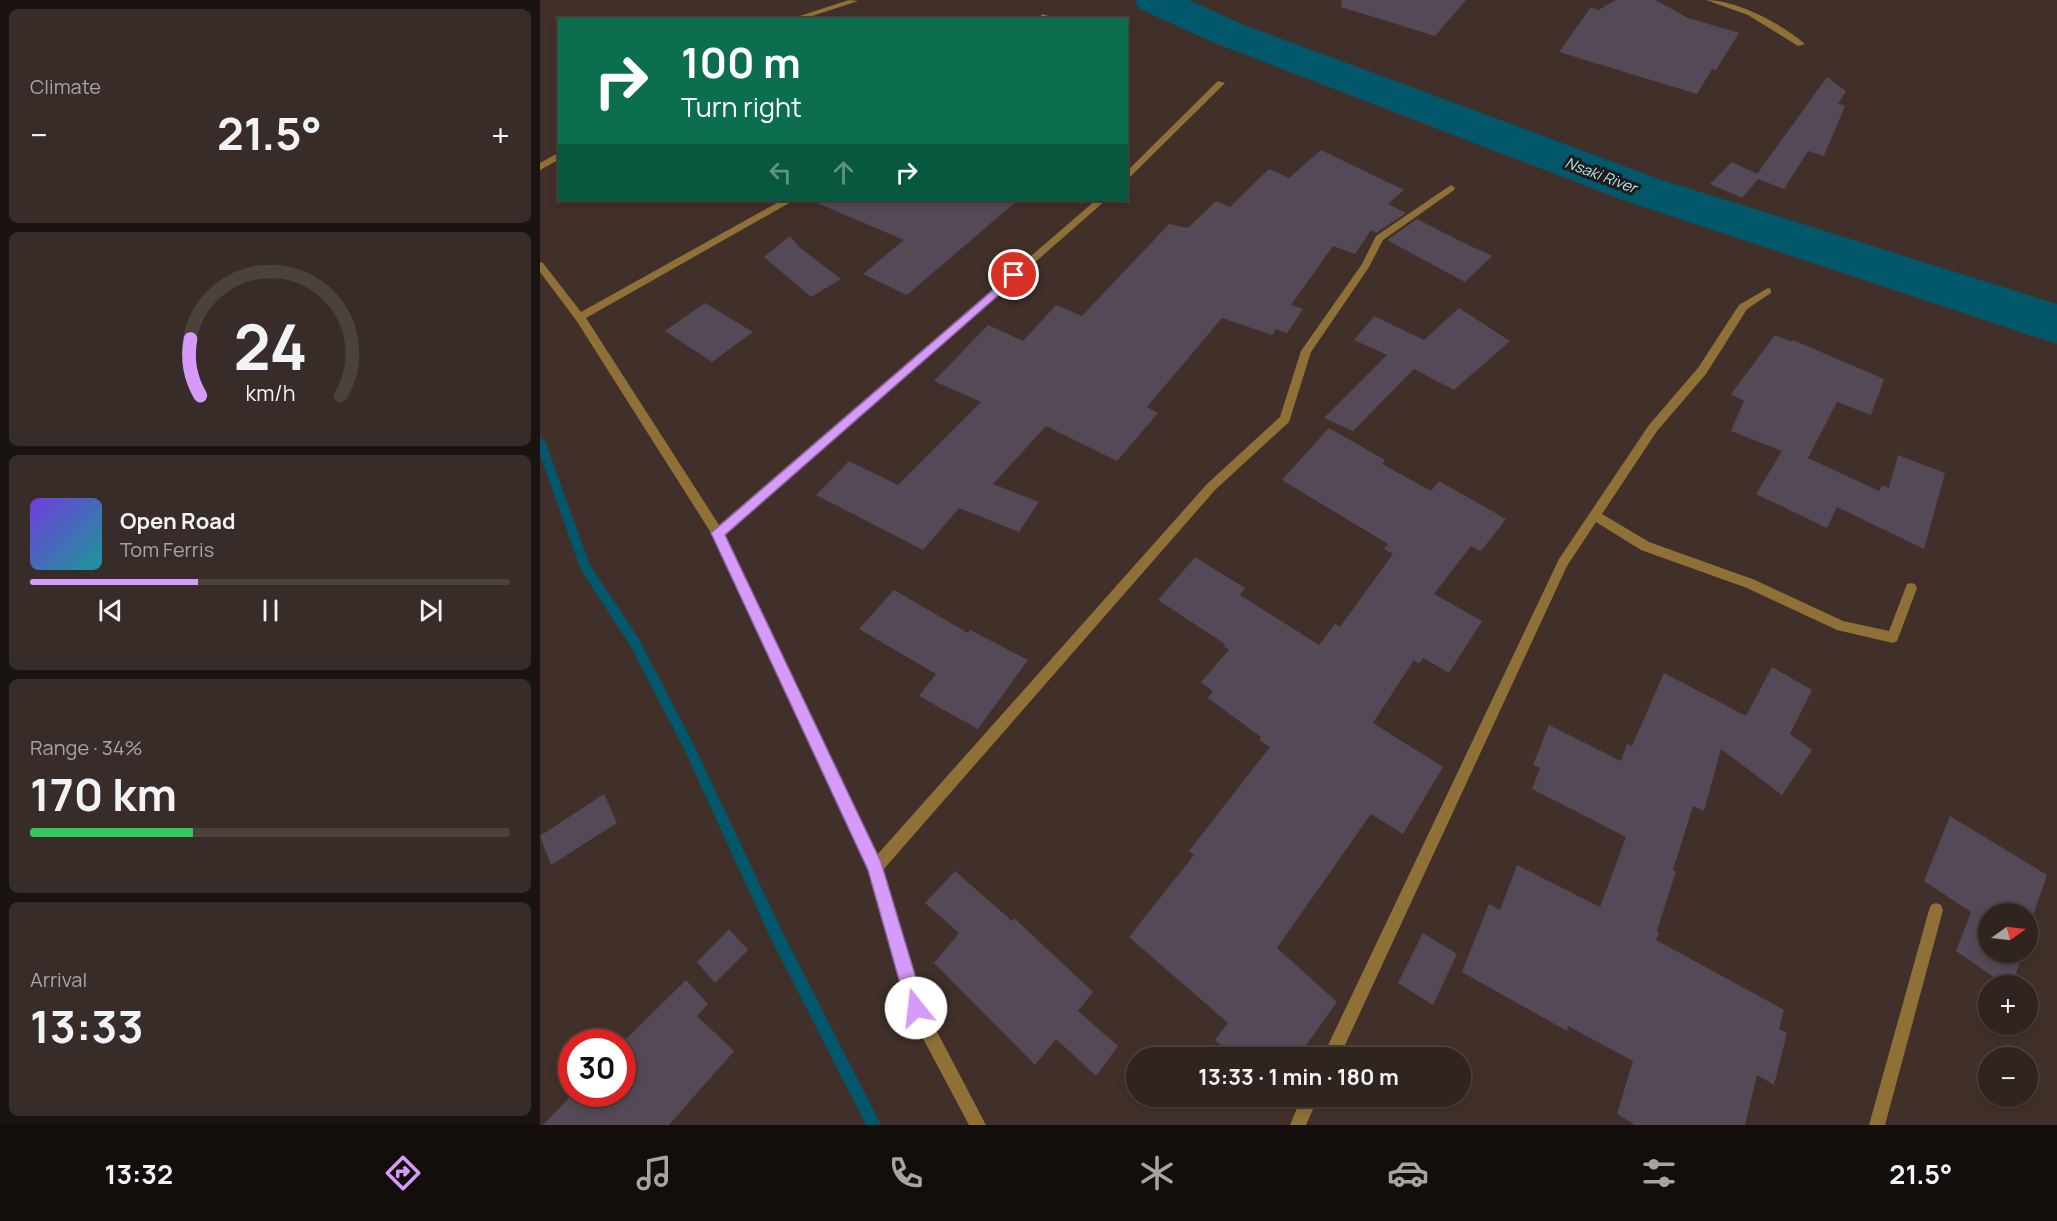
<!DOCTYPE html>
<meta charset="utf-8">
<style>
:root{--surface:#30241f;--page:#382c28;--text:#f1f3f6;--muted:#a8a4a4;--line:#4b413d;--accent:#d69bf9}
body{margin:0;font-family:Manrope,sans-serif;background:var(--page);color:var(--text);height:100vh;display:flex;flex-direction:column;font-size:22px;white-space:nowrap}
*{box-sizing:border-box;margin:0}
p{font-size:20px;color:var(--muted)}
.icon{flex:none;width:33px;height:33px;fill:none;stroke:currentColor;stroke-width:2;stroke-linecap:round;stroke-linejoin:round}
.map{position:relative;flex:1;overflow:hidden}
.side{display:flex;flex-direction:column;gap:9px;padding:9px;background:#1a1411;width:540px}
.side>*{flex:none}
.guide{position:absolute;left:18px;top:18px;width:570px;height:183px;border-radius:0px;box-shadow:0 3px 9px #0003,0 0 0 2px var(--line);background:#0b6e4f;color:#fff;overflow:hidden}
.needle{width:39px;rotate:76deg}
.buttons{position:absolute;left:1438px;top:903px;display:grid;gap:12px}
.buttons a{display:grid;place-items:center;width:60px;height:60px;border-radius:50%;background:var(--surface);box-shadow:0 3px 9px #0003,0 0 0 2px var(--line);font-size:30px}
.speed{position:absolute;left:18px;top:1029px;display:flex;gap:12px;font-size:30px;font-weight:700;text-align:center}
.speed>*{display:grid;place-content:center;width:78px;height:78px;border-radius:50%;background:var(--surface);box-shadow:0 3px 9px #0003,0 0 0 2px var(--line);line-height:1}
.speed .limit{border:9px solid #d22;background:#fff;color:#111}
.pin{position:absolute;display:grid;place-items:center;width:51px;height:51px;color:#fff;margin:-26px;border:3px solid #fff;border-radius:50%;box-shadow:0 2px 6px #0007}
.me{position:absolute;width:66px;margin:-33px;rotate:344deg;stroke-linejoin:round;filter:drop-shadow(0 0 4px #0008)}
.turn{display:flex;align-items:center;gap:21px;height:126px;padding:0 24px;font-size:27px}
.turn .icon{width:78px;height:78px;stroke-width:2.5}
.turn b{display:block;font-size:42px;line-height:51px}
.lanes{display:flex;align-items:center;height:57px;padding:0 24px;background:#0003;justify-content:center;gap:30px;direction:ltr}
.lanes .off{opacity:.35}
.big{font-size:45px;font-weight:700;line-height:1.1}
.side .card{flex:1;display:flex;flex-direction:column;justify-content:center;gap:9px;min-width:0;padding:0 21px;border-radius:9px;background:var(--page)}
.side .dial{align-items:center;gap:0}
.dial svg{height:156px;overflow:visible;fill:none;stroke:var(--line);stroke-width:7;stroke-linecap:round;text-anchor:middle}
.dial text{fill:var(--text);stroke:none}
.song{display:flex;align-items:center;gap:18px}
.cover{width:72px;height:72px;border-radius:9px;background:linear-gradient(135deg,hsl(260 70% 55%),hsl(180 70% 35%))}
.played{height:6px;border-radius:3px;background:linear-gradient(90deg,var(--accent) 35%,var(--line) 35%)}
.keys{display:flex;justify-content:space-around;direction:ltr}
.heat{display:flex;justify-content:space-between;align-items:center;font-size:33px;direction:ltr}
.charge{height:9px;border-radius:4px;background:linear-gradient(90deg,#34c759 34%,var(--line) 0)}
.trip{position:absolute;left:586px;top:1047px;width:345px;height:60px;border-radius:30px;background:var(--surface);box-shadow:0 3px 9px #0003,0 0 0 2px var(--line);font-weight:700;line-height:60px;text-align:center}
.menu{display:flex;height:96px;justify-content:space-around;align-items:center;background:#130e0c;color:var(--muted)}
.menu .icon{width:42px;height:42px}
.menu .active{color:var(--accent)}
.menu b{font-size:27px;color:var(--text)}
main{display:flex;flex:1;min-height:0}
.map>svg:first-child{display:block}
.lines{fill:none;stroke-linecap:round;stroke-linejoin:round}
.stream{fill:#03576b;fill-rule:evenodd}
.river{fill:#03576b;fill-rule:evenodd}
.building{fill:#544956}
.minor{fill:#8f7137;fill-rule:evenodd}
.route{fill:#d69bf9;stroke:#8b65a2;stroke-width:1.5}
.labels{text-anchor:middle;dominant-baseline:central;stroke-width:6;stroke-linejoin:round;paint-order:stroke}
.far-water-label{font-size:15px;font-style:italic;fill:#abe4f7;stroke:#221a17}
</style>
<main>
<section class="side">
<div class="card"><p>Climate</p>
<div class="heat"><a>−</a><b class="big">21.5°</b><a>+</a></div>
</div>
<div class="card dial"><svg viewBox="0 0 100 80">
<path d="M14 69A42 42 0 1 1 86 69"/>
<path d="M14 69A42 42 0 0 1 9 40" stroke="#d69bf9"/>
<text x="50" y="56" font-size="32" font-weight="700">24</text>
<text x="50" y="72" font-size="11">km/h</text>
</svg></div>
<div class="card">
<div class="song"><i class="cover"></i><div><b>Open Road</b><p>Tom Ferris</p></div></div>
<div class="played"></div>
<div class="keys"><svg class="icon" aria-label="previous" viewBox="0 0 24 24"><path d="M18 5L8 12l10 7zM5 5v14"/></svg><svg class="icon" aria-label="pause" viewBox="0 0 24 24"><path d="M8 5v14M16 5v14"/></svg><svg class="icon" aria-label="next" viewBox="0 0 24 24"><path d="M6 5l10 7-10 7zM19 5v14"/></svg></div>
</div>
<div class="card"><p>Range · 34%</p><b class="big">170 km</b><div class="charge"></div></div>
<div class="card"><p>Arrival</p><b class="big">13:33</b></div>
</section>
<div class="map">
<svg width="1517" height="1125" viewBox="0 0 1517 1125">
<rect width="100%" height="100%" fill="#403029"/>
<g class="lines">
<path class="stream" d="M0,437L5,441L50,565L99,639L153,743L240,927L341,1125H326L230,937L145,751L91,647L41,570L0,455Z"/>
<path class="river" d="M594,0H649L702,24L1119,179L1517,304V344L1085,201L672,42L600,9Z"/>
</g>
<path class="building" d="M802,0H926L895,36L801,7Z
M1076,0H1115L1148,18L1199,33L1176,70L1172,69L1157,94L1019,52L1051,7L1058,10Z
M1287,77L1306,91L1298,104L1305,106L1284,156L1268,151L1244,189L1218,179L1202,198L1170,184L1192,162L1217,174Z
M781,150L864,190L848,204L866,213L836,233L831,230L815,254L793,246L751,305L763,309L747,333L736,329L732,335L682,318L607,407L618,413L577,461L506,426L453,484L499,502L479,532L419,508L383,550L276,495L309,461L358,485L441,402L394,381L448,325L483,341L516,305L542,316L629,224L648,228L676,201L690,207L729,169L749,178Z
M270,200H478L367,295L323,274L364,240Z
M877,219L924,243L952,256L925,282L847,240Z
M250,236L259,247L301,279L271,297L224,257Z
M165,303L213,332L172,362L125,331Z
M919,308L970,341L914,390L874,369L813,431L784,418L847,355L814,340L834,316L884,340Z
M1235,335L1252,342L1253,340L1344,379L1331,415L1297,402L1268,458L1339,491L1342,485L1349,488L1358,455L1405,473L1384,549L1297,507L1287,528L1216,494L1242,451L1191,431L1204,401L1191,394Z
M789,428L845,460L842,464L891,491L899,481L966,519L941,551L931,546L894,594L942,621L909,673L883,658L879,664L874,660L833,723L903,767L863,834L831,814L737,948L797,1002L757,1058H694L675,1040L688,1023L589,937L654,855L649,851L730,747L719,740L721,737L668,698L673,691L661,682L689,650L684,646L685,644L618,600L655,557L705,588L700,595L779,645L795,624L800,627L853,554L844,549L848,544L742,480Z
M354,590L428,633L430,630L488,660L438,729L379,696L396,674L319,629Z
M1232,667L1272,690L1250,734L1272,750L1242,795L1181,749L1164,811L1153,806L1133,870L1136,871L1117,931L1119,933L1116,940L1244,1010L1239,1029L1247,1033L1234,1085L1217,1075L1205,1125H1095L1077,1114L1093,1061L1028,1026L1027,1031L922,972L949,904L960,910L977,865L1060,907L1086,837L992,789L1000,768L993,765L1009,725L1081,761L1087,744L1092,746L1124,673L1206,716Z
M64,794L77,823L11,865L0,836Z
M1410,816L1507,875L1488,930V914H1449V952H1480L1479,956L1481,958L1472,986H1467L1416,951L1431,912L1384,881Z
M415,871L472,921L474,918L553,992L538,1011L578,1046L556,1076L516,1039L495,1065L394,963L419,933L385,903Z
M189,929L208,950L175,983L157,962Z
M883,933L917,954L893,1005L858,983Z
M146,980L168,1004L157,1016L194,1051L129,1125H3L33,1094H82V1043Z"/>
<g class="lines">
<path class="minor" d="M309,0L318,1L260,20H247Z
M1166,0C1197,0 1242,24 1265,44L1258,46L1208,15Z
M502,14L509,16L506,20H498Z
M678,81L685,83L586,181V172Z
M20,152V159L0,170V163Z
M911,185L915,188L914,190L843,240L829,267L771,352L749,422L675,490L343,870L383,1005L446,1125H429L370,1014L328,869L173,536L36,320L0,272V262L3,263L41,312L242,200H252L251,202L46,318L179,525L556,200H566L185,534L337,855L667,484L740,417L761,351L822,264L836,236Z
M1228,288L1231,289V293L1207,309L1166,374L1117,431L1062,514L1109,542L1215,580L1303,621L1349,631L1367,584L1371,583L1375,584L1377,588L1357,641L1353,643L1297,630L1207,588L1101,550L1056,522L1027,566L799,1058H782L1019,559L1109,425L1158,368L1199,305Z
M1396,903L1401,905L1403,910L1345,1125H1329L1389,910L1391,905Z
M762,1096H779L766,1125H750Z"/>
</g>
<path class="route" d="M474,272L480,275L478,278L185,535L341,862L385,1008L382,1014L376,1017L370,1014L367,1008L328,870L171,533Z"/>
<g class="labels">
<g class="far-water-label">
<text transform="translate(1061 175) rotate(21)">Nsaki River</text>
</g>
</g>
</svg>
<div class="buttons">
<a><svg class="needle" viewBox="-14 -14 28 28"><path d="M0-13l5 13h-10z" fill="#e53935"/><path d="M0 13l5-13h-10z" fill="#a8a4a4"/></svg></a>
<a>+</a>
<a>−</a>
</div>
<div class="speed"><div class="limit">30</div></div>
<div class="pin" style="left:474px;top:275px;background:#d93025"><svg class="icon" aria-label="arrive" viewBox="0 0 24 24"><path d="M6 21V4h12l-3 4 3 4H6"/></svg></div>
<svg class="me" style="left:376px;top:1008px" viewBox="-20 -20 40 40"><circle r="19" fill="#fff"/><path d="M0-13L10 11 0 6-10 11z" fill="#d69bf9"/></svg>
<div class="trip">13:33 · 1 min · 180 m</div>
<div class="guide">
<div class="turn"><svg class="icon" aria-label="right" viewBox="0 0 24 24"><path d="M7 20v-9h11M14 6l5 5-5 5"/></svg><div><b>100 m</b>Turn right</div></div>
<div class="lanes"><svg class="icon off" aria-label="left" viewBox="0 0 24 24"><path d="M17 20v-9H6M10 6l-5 5 5 5"/></svg><svg class="icon off" aria-label="ahead" viewBox="0 0 24 24"><path d="M12 20V5M6 11l6-6 6 6"/></svg><svg class="icon" aria-label="right" viewBox="0 0 24 24"><path d="M7 20v-9h11M14 6l5 5-5 5"/></svg></div>
</div>
</div>
</main>
<nav class="menu">
<b>13:32</b>
<svg class="icon active" aria-label="directions" viewBox="0 0 24 24"><path d="M12 3l9 9-9 9-9-9zM9 14v-3h6M13 9l2 2-2 2"/></svg>
<svg class="icon" aria-label="music" viewBox="0 0 24 24"><path d="M9 18V5l10-2v13"/><circle cx="6" cy="18" r="3"/><circle cx="16" cy="16" r="3"/></svg>
<svg class="icon" aria-label="phone" viewBox="0 0 24 24"><path d="M5 4h4l2 5-3 2q2 4 5 5l2-3 5 2v4C11 20 4 13 5 4z"/></svg>
<svg class="icon" aria-label="climate" viewBox="0 0 24 24"><path d="M12 3v18M4 7l16 10M4 17L20 7"/></svg>
<svg class="icon" aria-label="car" viewBox="0 0 24 24"><path d="M5 17H2v-5l4-1 3-4h7l3 4 3 1v5h-3M9 17h6M6 11h13"/><circle cx="7" cy="17" r="2"/><circle cx="17" cy="17" r="2"/></svg>
<svg class="icon" aria-label="filters" viewBox="0 0 24 24"><path d="M4 7h16M4 17h16"/><circle cx="9" cy="7" r="2"/><circle cx="15" cy="17" r="2"/></svg>
<b>21.5°</b>
</nav>
